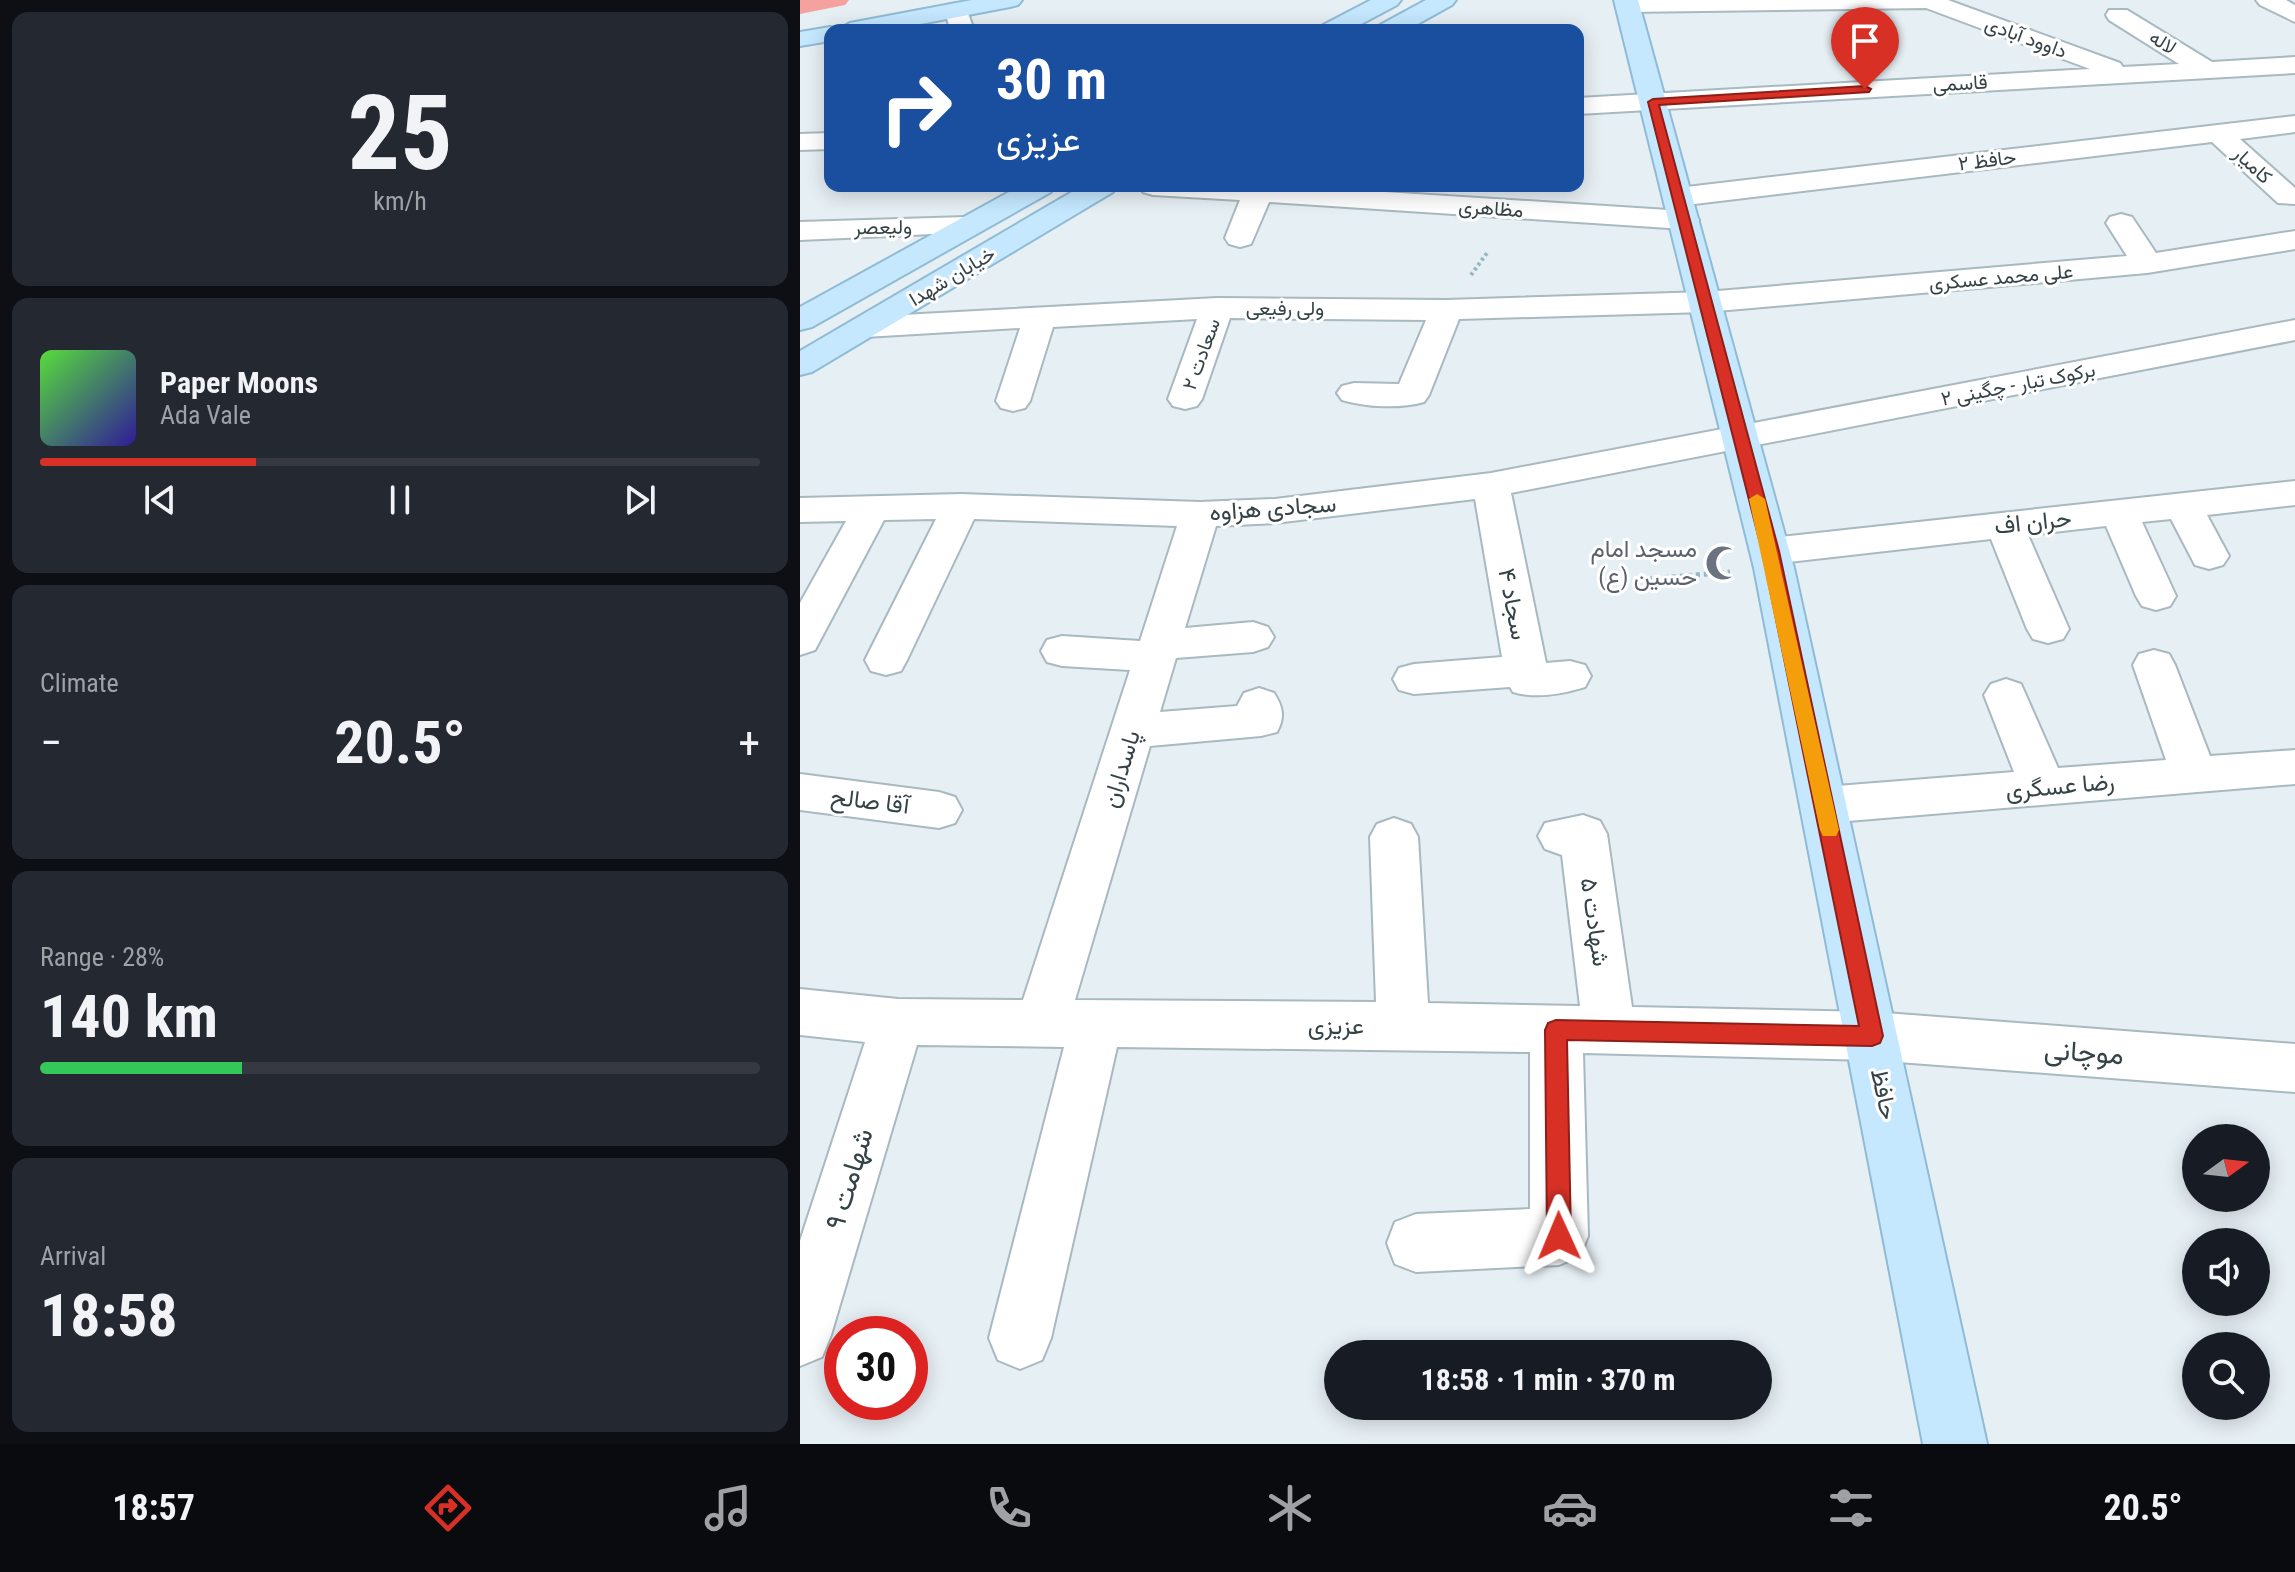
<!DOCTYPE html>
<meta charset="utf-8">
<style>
:root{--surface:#171b24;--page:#242831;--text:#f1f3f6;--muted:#9ea1a6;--line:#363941;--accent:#d93025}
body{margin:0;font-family:"Roboto Condensed",Vazirmatn,sans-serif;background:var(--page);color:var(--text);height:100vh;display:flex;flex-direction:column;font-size:30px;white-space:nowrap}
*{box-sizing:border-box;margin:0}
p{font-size:26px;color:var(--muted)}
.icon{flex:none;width:44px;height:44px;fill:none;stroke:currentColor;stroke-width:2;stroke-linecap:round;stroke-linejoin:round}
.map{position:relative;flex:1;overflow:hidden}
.details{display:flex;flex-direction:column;gap:12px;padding:12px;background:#0d0f14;width:800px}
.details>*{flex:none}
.top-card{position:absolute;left:24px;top:24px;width:760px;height:168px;border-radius:16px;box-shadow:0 4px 20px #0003;background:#1a4fa0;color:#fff;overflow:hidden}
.needle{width:52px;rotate:75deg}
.tools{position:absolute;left:1382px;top:1124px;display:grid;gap:16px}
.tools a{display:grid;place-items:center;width:88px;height:88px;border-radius:50%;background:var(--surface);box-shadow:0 4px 20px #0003;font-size:40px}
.speed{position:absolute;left:24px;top:1316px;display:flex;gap:16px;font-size:40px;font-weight:700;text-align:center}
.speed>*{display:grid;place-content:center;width:104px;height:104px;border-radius:50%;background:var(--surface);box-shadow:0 4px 20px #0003;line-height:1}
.speed .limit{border:12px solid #d22;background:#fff;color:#111}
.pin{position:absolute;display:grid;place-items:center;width:68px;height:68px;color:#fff;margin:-82px -34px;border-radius:50% 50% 50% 0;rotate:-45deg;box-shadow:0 0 8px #0007}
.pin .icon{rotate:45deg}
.me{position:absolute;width:88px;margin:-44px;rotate:359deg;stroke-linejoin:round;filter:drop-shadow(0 0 6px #0008)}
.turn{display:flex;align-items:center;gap:28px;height:168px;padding:0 40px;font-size:36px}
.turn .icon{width:104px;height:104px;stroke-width:2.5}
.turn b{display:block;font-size:56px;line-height:68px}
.big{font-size:60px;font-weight:700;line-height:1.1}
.details .tile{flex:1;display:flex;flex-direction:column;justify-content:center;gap:12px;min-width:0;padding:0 28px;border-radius:16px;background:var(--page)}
.details .dial{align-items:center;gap:0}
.dial b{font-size:104px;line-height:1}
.song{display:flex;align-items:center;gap:24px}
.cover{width:96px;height:96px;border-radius:12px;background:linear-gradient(135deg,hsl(110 70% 55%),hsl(250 70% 35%))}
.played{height:8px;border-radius:4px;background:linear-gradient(90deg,var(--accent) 30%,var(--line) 30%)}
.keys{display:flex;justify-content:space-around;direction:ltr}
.heat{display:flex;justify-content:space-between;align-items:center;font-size:44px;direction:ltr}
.charge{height:12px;border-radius:6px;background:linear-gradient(90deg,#34c759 28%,var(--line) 0)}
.trip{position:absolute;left:524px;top:1340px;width:448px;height:80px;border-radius:40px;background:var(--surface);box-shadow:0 4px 20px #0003;font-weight:700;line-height:80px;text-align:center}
.menu{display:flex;height:128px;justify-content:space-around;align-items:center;background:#090b0e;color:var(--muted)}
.menu .icon{width:56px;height:56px}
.menu .current{color:var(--accent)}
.menu b{font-size:36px;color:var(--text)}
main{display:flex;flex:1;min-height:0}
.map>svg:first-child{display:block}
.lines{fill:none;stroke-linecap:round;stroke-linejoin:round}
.canal{fill:#f5a29e;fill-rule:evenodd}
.street-casing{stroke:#a8b9c0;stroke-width:4}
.secondary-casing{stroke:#90bbd4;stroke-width:4}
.path-far1{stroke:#98b7c3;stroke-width:4;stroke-dasharray:3 3;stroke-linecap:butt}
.path{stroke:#98b7c3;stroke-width:5;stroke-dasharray:4 4;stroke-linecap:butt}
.street{fill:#fff;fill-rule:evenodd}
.secondary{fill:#c5e8ff;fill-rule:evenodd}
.route{fill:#d93025;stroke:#8d1f18;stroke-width:2}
.slow{fill:#f59e0b}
.labels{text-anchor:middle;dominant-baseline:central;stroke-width:6;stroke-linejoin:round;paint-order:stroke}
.far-street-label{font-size:20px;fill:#354347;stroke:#fff}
.street-label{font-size:24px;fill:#354347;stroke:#fff}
.worship-label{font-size:24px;fill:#5b616d;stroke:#fff;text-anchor:end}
.near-street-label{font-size:28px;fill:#354347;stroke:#fff}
</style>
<main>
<section class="details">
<div class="tile dial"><b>25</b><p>km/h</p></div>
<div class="tile">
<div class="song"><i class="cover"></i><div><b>Paper Moons</b><p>Ada Vale</p></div></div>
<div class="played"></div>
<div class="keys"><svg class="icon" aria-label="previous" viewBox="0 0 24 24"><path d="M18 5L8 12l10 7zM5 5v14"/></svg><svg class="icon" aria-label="pause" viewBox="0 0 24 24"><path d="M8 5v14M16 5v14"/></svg><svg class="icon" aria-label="next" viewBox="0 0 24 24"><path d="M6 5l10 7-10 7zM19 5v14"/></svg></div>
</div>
<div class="tile"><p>Climate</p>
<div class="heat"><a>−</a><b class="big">20.5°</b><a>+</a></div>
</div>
<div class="tile"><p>Range · 28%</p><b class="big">140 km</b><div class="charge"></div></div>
<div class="tile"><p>Arrival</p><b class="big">18:58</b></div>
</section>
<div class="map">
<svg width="1495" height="1444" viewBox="0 0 1495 1444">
<rect width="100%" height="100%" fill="#e6eff4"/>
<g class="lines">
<path class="canal" d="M0,0H49L45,5L0,14Z"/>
<g class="street-casing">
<path id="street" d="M820,0H1148L1320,63L1323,67L1379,64L1309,20L1306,15L1309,10H1327L1412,62L1495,57V73L778,114V98L1290,69L1126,8L828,12L820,10L816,5Z
M1456,0H1486L1495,5V22L1460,5Z
M157,3L165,5L174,30H150L145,10L149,5Z
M1495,116V132L1440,139L1495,188V204L1478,203L1412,142L878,206L868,203L863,197L868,191L878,188Z
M30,133V149L0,150V134Z
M339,186H490L884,211L895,214L899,220L895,226L884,229L469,202L451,244L440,247L429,244L425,238L440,200L353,195L343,192Z
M1321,214L1332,217L1356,253L1495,231V249L1347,273L906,312L659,319L629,395L624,402C600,409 566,407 542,400L537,393L542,386L554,383L599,384L626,320L430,318L402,399L397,406L385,409L373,406L368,399L397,319L253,327L230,401L225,408L213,411L201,408L196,401L220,328L65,337L53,334L49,327L53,320L65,317L417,298L646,300L906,292L1327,256L1306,223L1310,217Z
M166,217L177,220L181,226L177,232L0,240V222Z
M1495,320V340L711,493L746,663L770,661L785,665L791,676L785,687C762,694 736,699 713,692L710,687L614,694L599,690L593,679L599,668L614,664L702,657L675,499L475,523L416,526L385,628L453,622L468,627L474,637L468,647L453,652L376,658L360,712L437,706L444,693L459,688L474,693C483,707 485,717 477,732L461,736L350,746L275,1000L576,1002L570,837L577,824L594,818L611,824L618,837L628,1003L780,1006L762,855L745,849L738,836L745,823L783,815L800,821L807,834L832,1007L1072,1012L1495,1044V1092L1072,1060L783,1053L788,1236L780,1256L759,1265L616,1272L595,1264L587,1243L595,1222L616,1214L730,1209V1052L317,1047L251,1338L242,1360L220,1369L198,1360L189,1338L264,1047L117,1045L31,1335L22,1357L0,1366V1241L65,1042L0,1035V989L98,999L223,1000L330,670L262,666L247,662L241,651L247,640L262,636L340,641L377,526L174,519L107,660L101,671L86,675L71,671L65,660L136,519L84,520L15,650L0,655V603L46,521L0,522V498L161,494L400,502L475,499L691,473Z
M1495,481V505L1407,515L1429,556L1423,565L1409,569L1395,565L1371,519L1342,522L1376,596L1370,606L1356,610L1342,606L1336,596L1306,526L1228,535L1269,629L1263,639L1248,643L1233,639L1227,629L1191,539L971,564L957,560L951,551L957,542L971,538Z
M1354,650L1369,654L1375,665L1410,756L1495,750V784L1024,823L1008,818L1001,805L1008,792L1024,787L1214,772L1184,695L1191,684L1206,679L1221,684L1258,768L1366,760L1333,665L1339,654Z
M0,774L139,792L155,797L162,810L155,823L139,828L0,810Z"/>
</g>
<g class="secondary-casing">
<path id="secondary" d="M172,0H222L218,5L210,7L89,30H30V41L0,46V32L30,27L39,29L50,23Z
M571,0H601L597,5L550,30H520L523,25Z
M626,0H656L652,5L607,30H577L580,25Z
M814,0H838L994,568L1187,1444H1123L954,568Z
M220,186H255L251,192L12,327L0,330V307Z
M282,186H317L313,192L12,372L0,375V351Z"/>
</g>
<path class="path-far1" d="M671,275L687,253"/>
<path class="path" d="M848,579L930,572"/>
<use href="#street" class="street"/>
<use href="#secondary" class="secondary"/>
</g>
<path class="route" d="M1065,86L1071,89L1069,92L859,105L979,551L1083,1036L1080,1043L1072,1046L767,1040L771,1236L767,1244L759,1248L750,1244L747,1236L745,1030L748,1023L756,1020L1059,1026L962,551L848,102L853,99Z"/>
<path class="slow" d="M957,494L965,499L1039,830L1036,836H1023L1020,830L949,499Z"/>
<defs>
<g id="mosque-bare" transform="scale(2.76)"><path d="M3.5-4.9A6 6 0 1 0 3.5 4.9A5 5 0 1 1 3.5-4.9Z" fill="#6b7280" stroke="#fff" stroke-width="2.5" paint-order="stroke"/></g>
</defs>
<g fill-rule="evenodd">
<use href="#mosque-bare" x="923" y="563"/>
</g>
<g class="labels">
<g class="far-street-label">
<text transform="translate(1226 37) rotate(20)">داوود آبادی</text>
<text transform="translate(1363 42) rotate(32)">لاله</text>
<text transform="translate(1160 83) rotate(-3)">قاسمی</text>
<text transform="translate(1187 160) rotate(-7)">حافظ ۲</text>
<text transform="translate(1453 165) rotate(43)">کامیار</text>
<text transform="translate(691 208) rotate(4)">مظاهری</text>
<text transform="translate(83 227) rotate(-1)">ولیعصر</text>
<text transform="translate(152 276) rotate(-31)">خیابان شهدا</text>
<text transform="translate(1201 277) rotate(-5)">علی محمد عسکری</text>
<text x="485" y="308">ولی رفیعی</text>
<text transform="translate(401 354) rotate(-70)">سعادت ۲</text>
<text transform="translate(1218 384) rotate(-11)">برکوک تبار - چگینی ۲</text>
</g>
<g class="street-label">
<text transform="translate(473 508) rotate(-4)">سجادی هزاوه</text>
<text transform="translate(1233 522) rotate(-6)">حران اف</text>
<text transform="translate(713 604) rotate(79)">سجاد ۴</text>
<text transform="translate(321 769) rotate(-73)">پاسداران</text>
<text transform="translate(1260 786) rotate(-5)">رضا عسگری</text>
<text transform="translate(70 801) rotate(7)">آقا صالح</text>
<text transform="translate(795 922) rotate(82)">شهادت ۵</text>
<text x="536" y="1026">عزیزی</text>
<text transform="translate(1084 1094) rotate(78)">حافظ</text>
</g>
<g class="worship-label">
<text x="897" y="549">مسجد امام<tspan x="897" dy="28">حسین (ع)</tspan></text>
</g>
<g class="near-street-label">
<text transform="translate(1284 1052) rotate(4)">موچانی</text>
<text transform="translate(49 1179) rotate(-73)">شهامت ۹</text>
</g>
</g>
</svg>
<div class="tools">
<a><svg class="needle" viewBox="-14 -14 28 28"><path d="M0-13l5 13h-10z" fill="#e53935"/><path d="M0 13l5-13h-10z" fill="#9ea1a6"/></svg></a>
<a><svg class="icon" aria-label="sound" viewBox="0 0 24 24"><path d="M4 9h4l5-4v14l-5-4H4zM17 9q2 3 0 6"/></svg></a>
<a><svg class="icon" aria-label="search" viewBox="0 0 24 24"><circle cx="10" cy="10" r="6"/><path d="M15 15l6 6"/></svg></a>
</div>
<div class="speed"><div class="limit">30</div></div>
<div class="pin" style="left:1065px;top:89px;background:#d93025"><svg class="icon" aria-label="arrive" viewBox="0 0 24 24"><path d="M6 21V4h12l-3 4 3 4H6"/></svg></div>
<svg class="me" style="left:759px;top:1236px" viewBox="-20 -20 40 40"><path d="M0-17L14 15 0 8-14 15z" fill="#d93025" stroke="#fff" stroke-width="4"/></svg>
<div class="trip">18:58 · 1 min · 370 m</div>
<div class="top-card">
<div class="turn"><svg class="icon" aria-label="right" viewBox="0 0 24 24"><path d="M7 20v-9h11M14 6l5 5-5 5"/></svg><div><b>30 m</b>عزیزی</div></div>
</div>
</div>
</main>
<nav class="menu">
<b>18:57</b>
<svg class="icon current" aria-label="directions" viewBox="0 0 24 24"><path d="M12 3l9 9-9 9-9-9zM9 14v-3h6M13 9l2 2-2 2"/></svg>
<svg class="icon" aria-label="music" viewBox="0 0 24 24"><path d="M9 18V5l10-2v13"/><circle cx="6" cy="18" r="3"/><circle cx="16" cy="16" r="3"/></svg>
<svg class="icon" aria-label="phone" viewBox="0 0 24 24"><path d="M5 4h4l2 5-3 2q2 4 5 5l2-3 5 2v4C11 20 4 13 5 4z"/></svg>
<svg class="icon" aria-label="climate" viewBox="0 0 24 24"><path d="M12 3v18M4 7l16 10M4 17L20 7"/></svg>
<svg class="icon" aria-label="car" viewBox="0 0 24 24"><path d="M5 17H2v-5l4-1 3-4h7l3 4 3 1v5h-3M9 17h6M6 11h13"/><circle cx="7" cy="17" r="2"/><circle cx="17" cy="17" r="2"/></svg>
<svg class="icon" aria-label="filters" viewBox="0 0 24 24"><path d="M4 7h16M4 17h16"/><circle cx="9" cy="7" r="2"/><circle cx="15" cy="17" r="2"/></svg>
<b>20.5°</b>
</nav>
